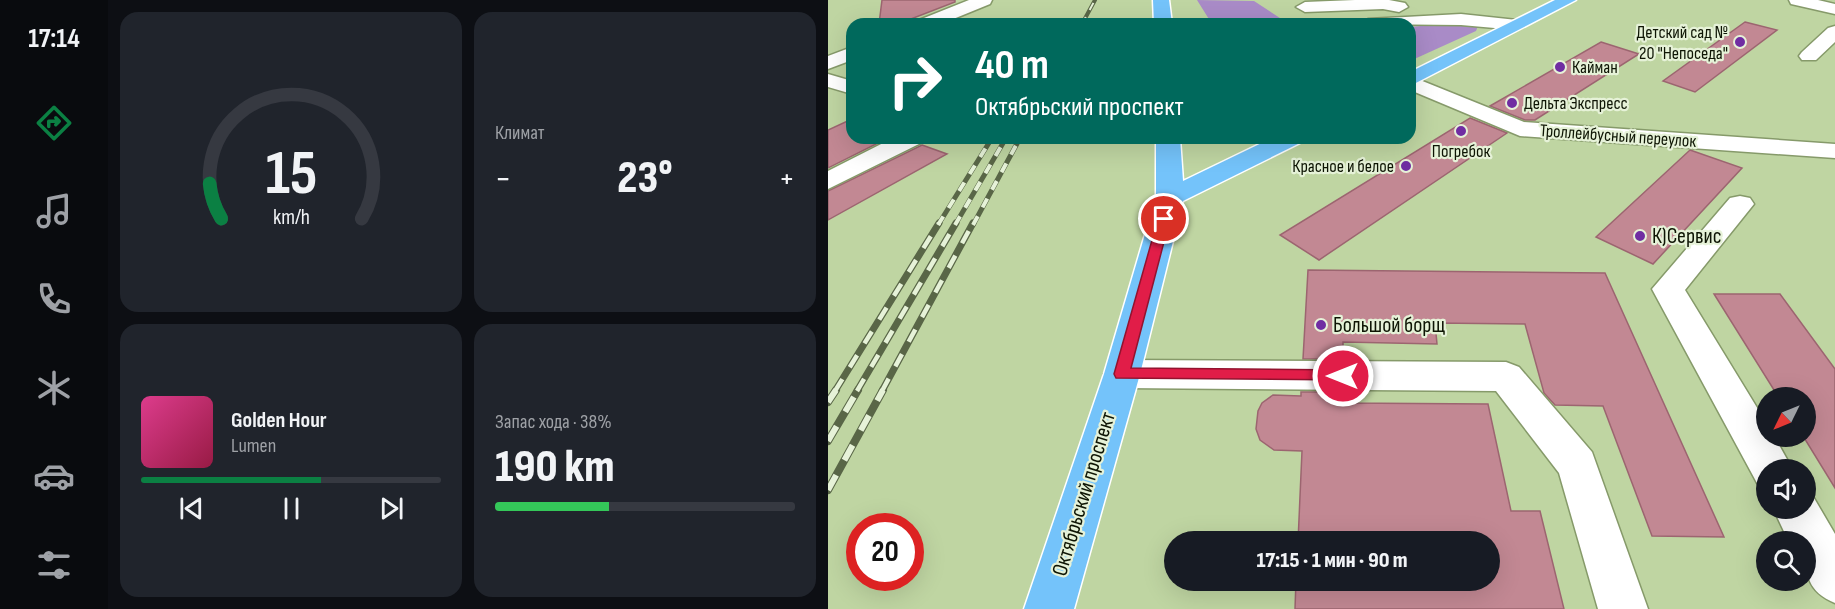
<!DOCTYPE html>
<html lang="ru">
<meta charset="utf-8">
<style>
:root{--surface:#171b24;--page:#20242c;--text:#f1f3f6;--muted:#9ea1a6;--line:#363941;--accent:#0b8043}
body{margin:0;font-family:"Sofia Sans Condensed",sans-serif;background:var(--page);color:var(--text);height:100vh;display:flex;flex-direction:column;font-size:22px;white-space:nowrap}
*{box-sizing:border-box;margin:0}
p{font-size:20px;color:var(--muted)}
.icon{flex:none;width:33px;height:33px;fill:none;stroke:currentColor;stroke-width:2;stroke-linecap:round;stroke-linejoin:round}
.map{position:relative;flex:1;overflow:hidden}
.panel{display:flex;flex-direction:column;gap:12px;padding:12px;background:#0d0f14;width:720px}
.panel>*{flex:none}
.guide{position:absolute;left:18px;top:18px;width:570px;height:126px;border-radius:18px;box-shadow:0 6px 24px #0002;background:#00695c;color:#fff;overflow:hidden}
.needle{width:39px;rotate:227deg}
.buttons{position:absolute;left:928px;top:387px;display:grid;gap:12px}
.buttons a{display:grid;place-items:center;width:60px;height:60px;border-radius:50%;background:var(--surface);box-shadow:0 6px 24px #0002;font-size:30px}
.speed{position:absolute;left:18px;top:513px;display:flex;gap:12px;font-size:30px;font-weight:700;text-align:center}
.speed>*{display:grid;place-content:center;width:78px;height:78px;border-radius:50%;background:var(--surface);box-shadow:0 6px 24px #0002;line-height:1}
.speed .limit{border:9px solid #d22;background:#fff;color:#111}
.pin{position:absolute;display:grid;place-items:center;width:51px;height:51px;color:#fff;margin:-26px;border:3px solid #fff;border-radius:50%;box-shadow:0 2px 6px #0007}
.me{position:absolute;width:66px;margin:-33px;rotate:270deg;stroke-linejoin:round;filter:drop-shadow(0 0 4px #0008)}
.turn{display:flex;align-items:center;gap:21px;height:126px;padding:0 30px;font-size:27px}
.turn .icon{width:78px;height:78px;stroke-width:2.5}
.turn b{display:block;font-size:42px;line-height:51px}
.big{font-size:45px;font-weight:800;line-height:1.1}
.panel .card{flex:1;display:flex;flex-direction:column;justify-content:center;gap:9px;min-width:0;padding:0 21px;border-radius:18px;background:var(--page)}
.panel .dial{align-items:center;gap:0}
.dial svg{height:156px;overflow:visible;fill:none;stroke:var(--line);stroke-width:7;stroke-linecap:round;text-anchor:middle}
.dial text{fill:var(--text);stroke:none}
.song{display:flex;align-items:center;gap:18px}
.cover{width:72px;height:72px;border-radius:9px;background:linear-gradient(135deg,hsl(330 70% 55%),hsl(340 70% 35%))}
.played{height:6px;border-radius:3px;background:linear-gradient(90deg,var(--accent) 60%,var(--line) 60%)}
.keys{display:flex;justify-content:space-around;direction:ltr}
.heat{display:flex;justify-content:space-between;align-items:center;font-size:33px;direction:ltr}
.charge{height:9px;border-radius:4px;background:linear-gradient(90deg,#34c759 38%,var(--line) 0)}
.panel .tiles{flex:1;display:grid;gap:12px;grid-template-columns:repeat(2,1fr)}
.trip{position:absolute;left:336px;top:531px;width:336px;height:60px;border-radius:30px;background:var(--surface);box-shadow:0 6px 24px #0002;font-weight:800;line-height:60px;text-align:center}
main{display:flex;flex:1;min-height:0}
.dock{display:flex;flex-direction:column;width:108px;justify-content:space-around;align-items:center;background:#090b0e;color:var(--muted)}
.dock .icon{width:42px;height:42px}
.dock .current{color:var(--accent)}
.dock b{font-size:27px;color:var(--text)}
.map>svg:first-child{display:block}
.green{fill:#a98bc7}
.building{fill:#c28893;stroke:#9c6570;stroke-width:1.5}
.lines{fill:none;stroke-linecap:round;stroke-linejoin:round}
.minor-casing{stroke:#869a6a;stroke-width:3}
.major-casing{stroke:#fff;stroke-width:3}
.minor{fill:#fff;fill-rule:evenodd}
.major{fill:#74c3fa;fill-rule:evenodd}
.rail-far3-casing{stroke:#596647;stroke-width:4}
.rail-far2-casing{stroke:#596647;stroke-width:5}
.rail-far1-casing{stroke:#596647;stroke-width:7}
.rail-casing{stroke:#596647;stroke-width:8}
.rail-far3{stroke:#e6f2d8;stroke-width:2;stroke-dasharray:8;stroke-linecap:butt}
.rail-far2{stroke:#e6f2d8;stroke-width:4;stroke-dasharray:10;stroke-linecap:butt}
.rail-far1{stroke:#e6f2d8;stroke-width:4.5;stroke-dasharray:14;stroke-linecap:butt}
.rail{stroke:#e6f2d8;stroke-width:6;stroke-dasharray:17;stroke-linecap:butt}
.route{fill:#e11d48;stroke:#92132f;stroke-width:1.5}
.poi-dot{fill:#702da2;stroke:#e6f2d8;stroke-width:2}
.labels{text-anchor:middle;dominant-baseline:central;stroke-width:4.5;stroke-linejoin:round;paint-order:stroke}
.far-poi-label{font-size:18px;fill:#0e1504;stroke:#e6f2d8;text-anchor:end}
.far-street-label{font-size:18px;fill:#0e1504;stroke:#e6f2d8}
.poi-label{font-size:22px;fill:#0e1504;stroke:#e6f2d8;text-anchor:start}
.street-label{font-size:22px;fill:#0e1504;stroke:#e6f2d8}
</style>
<main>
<nav class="dock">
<b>17:14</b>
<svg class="icon current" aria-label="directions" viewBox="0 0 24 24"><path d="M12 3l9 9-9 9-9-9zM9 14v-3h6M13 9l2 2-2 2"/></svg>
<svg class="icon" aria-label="music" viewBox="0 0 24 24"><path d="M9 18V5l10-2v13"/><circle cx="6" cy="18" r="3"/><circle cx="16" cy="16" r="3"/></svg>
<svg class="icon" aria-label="phone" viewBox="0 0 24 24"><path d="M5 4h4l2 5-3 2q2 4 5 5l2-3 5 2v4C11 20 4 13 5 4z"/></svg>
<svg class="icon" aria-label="climate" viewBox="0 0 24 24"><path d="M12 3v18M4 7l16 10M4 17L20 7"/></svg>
<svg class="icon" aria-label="car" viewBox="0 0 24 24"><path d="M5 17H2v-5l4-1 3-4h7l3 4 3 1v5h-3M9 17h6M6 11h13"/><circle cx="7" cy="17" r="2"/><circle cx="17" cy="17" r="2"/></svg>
<svg class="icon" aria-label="filters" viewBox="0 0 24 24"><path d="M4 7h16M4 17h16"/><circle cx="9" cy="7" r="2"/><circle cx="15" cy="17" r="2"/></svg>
</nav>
<section class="panel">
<div class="tiles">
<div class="card dial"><svg viewBox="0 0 100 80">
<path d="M14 69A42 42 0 1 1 86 69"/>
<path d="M14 69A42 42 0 0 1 8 51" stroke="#0b8043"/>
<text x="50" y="56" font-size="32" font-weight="700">15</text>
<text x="50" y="72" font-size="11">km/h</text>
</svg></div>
<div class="card"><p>Климат</p>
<div class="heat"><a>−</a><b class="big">23°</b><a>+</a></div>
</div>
<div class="card">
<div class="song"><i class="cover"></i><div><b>Golden Hour</b><p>Lumen</p></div></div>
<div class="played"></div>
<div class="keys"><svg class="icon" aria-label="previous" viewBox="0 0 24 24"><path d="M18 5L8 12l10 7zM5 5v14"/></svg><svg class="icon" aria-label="pause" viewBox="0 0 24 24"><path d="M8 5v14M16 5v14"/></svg><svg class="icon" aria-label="next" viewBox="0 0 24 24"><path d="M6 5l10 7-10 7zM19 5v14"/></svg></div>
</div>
<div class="card"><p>Запас хода · 38%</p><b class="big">190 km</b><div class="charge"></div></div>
</div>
</section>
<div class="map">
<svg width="1007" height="609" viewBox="0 0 1007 609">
<rect width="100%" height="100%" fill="#bfd5a2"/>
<path class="green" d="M369,0L426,1L461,24H384Z
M624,23L650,26L648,31L582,61V27Z"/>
<path class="building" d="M54,0H127V2L70,24H51Z
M917,22L949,30L867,92L835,81Z
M773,42L811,54L707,120H697L662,106Z
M642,118L679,133L491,260L452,235Z
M24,119V138H60L0,168V130Z
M94,145L119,154L0,220V191Z
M862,150L914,168L825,264L768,237Z
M480,270L777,273L896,537L824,536L775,406L727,405L716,393L697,324L607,323L609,344L515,342V359H475Z
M886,294H952L1007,369V488L975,436H978V398H951Z
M473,392H515V403L660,404L683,511H712L736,609H467L468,580H662V542H470L474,451L446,450L432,440L428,429L430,411L434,403L445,395L473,396Z"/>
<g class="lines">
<g class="minor-casing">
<path id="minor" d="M141,0H164L162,4L113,24H88L91,20Z
M527,0H561L577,3L580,7L571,12L555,9L477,12L468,7L477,2Z
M961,0H990L1007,4V14L963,4Z
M633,14L689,20L698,25L689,30L633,25L531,24L540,19Z
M1007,26V42L988,60H974L971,56L974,52L1000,28Z
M24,47V60L0,69V56Z
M0,74L24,81V94L0,87Z
M582,76L696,122L1007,144V158L692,136L582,90Z
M65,138H96L93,143L0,189V171Z
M912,196L922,198L926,204L857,290L939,424V436H946L965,470H939V487L929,483L824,289L902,198Z
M294,360L678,362L691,367L764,452L820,609H770L731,473L668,391L294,388L281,384L276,374L281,364Z
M978,492L983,493L1007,534V603C976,590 978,571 978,542H961L945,508H978Z"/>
</g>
<g class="major-casing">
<path id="major" d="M325,0H341L344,24H326Z
M727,0H748L582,86V72Z
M328,138H352L355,181L444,138H475L472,143L355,201L312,374L246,609H196L276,374L328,197Z"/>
</g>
<use href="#minor" class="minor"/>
<use href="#major" class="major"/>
<g class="rail-far3-casing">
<path id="rail-far3" d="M254,24L267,0"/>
</g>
<g class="rail-far2-casing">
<path id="rail-far2" d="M110,225L164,138
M127,225L178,138
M145,225L192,138"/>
</g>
<g class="rail-far1-casing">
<path id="rail-far1" d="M7,391L111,223
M29,391L128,223
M54,391L145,223"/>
</g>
<g class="rail-casing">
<path id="rail" d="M0,402L8,390
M0,441L30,390
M0,490L55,390"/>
</g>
<use href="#rail-far3" class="rail-far3"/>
<use href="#rail-far2" class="rail-far2"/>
<use href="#rail-far1" class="rail-far1"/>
<use href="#rail" class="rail"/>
</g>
<path class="route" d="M336,216L342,219L303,368L515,370L523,376L520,380L288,378L286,374L330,219Z"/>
<g class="poi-dot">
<circle cx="912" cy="42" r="6"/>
<circle cx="732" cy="67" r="6"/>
<circle cx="684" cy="103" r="6"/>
<circle cx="633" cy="131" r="6"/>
<circle cx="578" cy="166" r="6"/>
<circle cx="812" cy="236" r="6"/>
<circle cx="493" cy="325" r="6"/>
</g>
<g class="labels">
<g class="far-poi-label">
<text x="900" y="32">Детский сад №<tspan x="900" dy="21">20 "Непоседа"</tspan></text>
<text x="744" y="67" text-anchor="start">Кайман</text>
<text x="696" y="103" text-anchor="start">Дельта Экспресс</text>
<text x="633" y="151" text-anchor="middle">Погребок</text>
<text x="566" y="166">Красное и белое</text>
</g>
<g class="far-street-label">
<text transform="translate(790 136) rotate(4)">Троллейбусный переулок</text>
</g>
<g class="poi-label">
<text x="824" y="236">К)Сервис</text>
<text x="505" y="325">Большой борщ</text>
</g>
<g class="street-label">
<text transform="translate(256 494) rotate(-73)">Октябрьский проспект</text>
</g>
</g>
</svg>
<div class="buttons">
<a><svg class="needle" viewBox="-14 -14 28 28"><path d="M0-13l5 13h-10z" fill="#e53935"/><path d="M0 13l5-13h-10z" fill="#9ea1a6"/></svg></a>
<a><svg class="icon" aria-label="sound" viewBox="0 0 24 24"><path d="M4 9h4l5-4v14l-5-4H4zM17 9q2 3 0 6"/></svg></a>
<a><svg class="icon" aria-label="search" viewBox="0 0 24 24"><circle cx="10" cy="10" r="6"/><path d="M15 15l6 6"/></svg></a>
</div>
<div class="speed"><div class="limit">20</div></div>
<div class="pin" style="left:336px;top:219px;background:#d93025"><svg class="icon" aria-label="arrive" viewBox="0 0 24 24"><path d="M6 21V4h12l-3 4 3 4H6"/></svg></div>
<svg class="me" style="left:515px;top:376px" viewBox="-20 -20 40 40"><circle r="17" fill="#e11d48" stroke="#fff" stroke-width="3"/><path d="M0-11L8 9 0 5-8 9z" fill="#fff"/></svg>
<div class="trip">17:15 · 1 мин · 90 m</div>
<div class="guide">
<div class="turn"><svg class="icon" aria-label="right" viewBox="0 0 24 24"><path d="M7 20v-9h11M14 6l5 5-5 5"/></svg><div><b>40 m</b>Октябрьский проспект</div></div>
</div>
</div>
</main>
